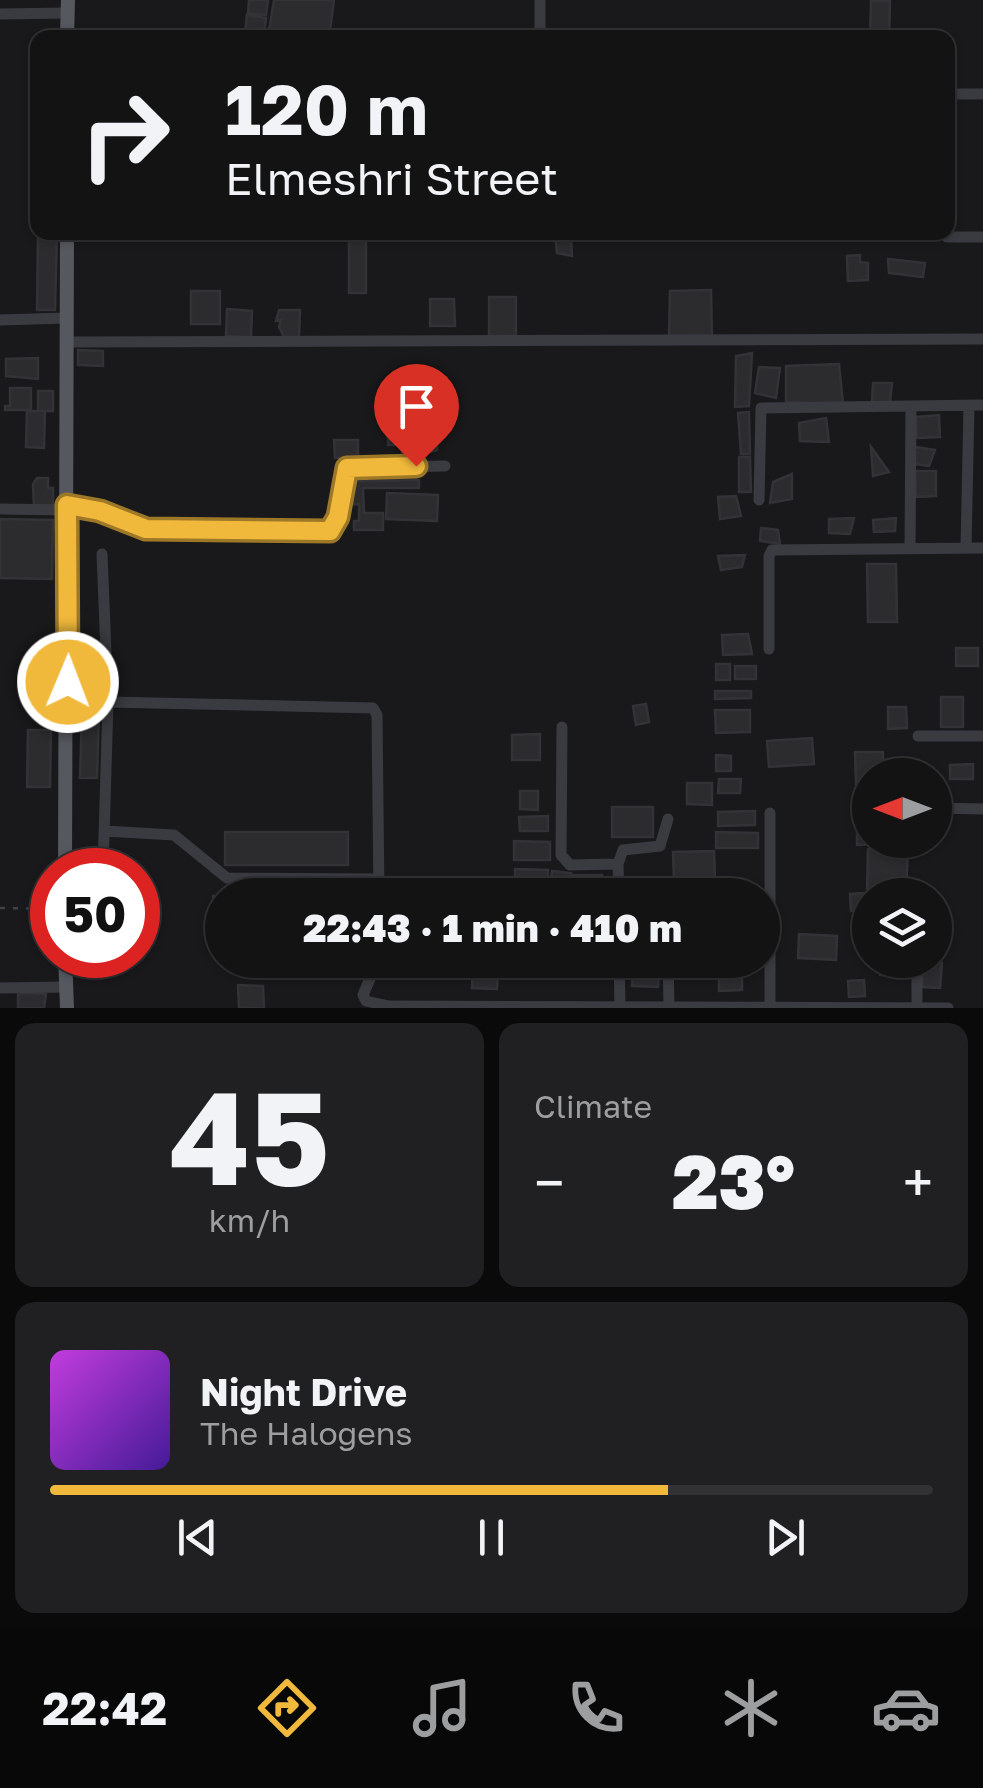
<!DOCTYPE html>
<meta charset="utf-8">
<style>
:root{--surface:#131314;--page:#202022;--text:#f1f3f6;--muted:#9d9ea0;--line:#323234;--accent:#f1b93c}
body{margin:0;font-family:"Golos Text",sans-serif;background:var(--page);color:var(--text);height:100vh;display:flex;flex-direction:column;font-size:38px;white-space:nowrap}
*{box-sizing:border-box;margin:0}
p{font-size:32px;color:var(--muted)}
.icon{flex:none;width:55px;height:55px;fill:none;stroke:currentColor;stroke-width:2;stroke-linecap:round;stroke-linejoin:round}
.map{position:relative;height:1008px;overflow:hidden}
.side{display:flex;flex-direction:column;gap:15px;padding:15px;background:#0a0a0b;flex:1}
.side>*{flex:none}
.guide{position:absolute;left:30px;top:30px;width:925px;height:210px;border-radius:20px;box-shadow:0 2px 8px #0004,0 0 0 2px var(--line);background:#131314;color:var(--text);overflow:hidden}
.needle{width:65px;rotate:270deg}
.controls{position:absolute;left:852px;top:758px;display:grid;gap:20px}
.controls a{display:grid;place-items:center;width:100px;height:100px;border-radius:50%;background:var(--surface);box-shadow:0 2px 8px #0004,0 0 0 2px var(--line);font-size:50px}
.speed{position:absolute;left:30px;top:848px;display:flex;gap:20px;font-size:50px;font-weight:700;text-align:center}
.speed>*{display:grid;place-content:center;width:130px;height:130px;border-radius:50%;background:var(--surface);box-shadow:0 2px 8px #0004,0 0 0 2px var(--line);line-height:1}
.speed .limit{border:15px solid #d22;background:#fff;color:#111}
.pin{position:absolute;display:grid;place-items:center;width:85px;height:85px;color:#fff;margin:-102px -42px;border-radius:50% 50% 50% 0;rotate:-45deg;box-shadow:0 0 10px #0007}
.pin .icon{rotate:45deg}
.me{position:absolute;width:110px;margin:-55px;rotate:1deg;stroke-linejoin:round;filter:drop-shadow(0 0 8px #0008)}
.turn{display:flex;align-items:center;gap:35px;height:210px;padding:0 30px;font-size:45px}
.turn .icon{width:130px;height:130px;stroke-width:2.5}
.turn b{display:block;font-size:70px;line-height:85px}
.big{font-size:75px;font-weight:800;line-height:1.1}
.side .widget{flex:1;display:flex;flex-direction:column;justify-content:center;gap:15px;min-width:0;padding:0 35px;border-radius:20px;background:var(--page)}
.side .dial{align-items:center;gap:0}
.dial b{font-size:130px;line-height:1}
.song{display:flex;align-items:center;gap:30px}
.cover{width:120px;height:120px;border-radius:15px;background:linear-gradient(135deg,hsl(290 70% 55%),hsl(260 70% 35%))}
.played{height:10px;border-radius:5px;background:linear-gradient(90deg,var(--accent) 70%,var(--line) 70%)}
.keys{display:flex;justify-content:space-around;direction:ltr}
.heat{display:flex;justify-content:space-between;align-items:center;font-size:55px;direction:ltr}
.side .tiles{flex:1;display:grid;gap:15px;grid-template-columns:1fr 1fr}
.widget:last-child{grid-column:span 2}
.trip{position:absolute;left:205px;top:878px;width:575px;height:100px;border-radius:50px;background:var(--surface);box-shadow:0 2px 8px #0004,0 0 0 2px var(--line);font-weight:800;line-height:100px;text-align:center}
.tabs{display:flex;height:160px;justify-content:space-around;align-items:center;background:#080808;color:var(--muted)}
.tabs .icon{width:70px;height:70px}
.tabs .selected{color:var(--accent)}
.tabs b{font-size:45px;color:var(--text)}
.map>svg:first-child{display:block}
.building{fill:#2c2c2f;stroke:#333337;stroke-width:2.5}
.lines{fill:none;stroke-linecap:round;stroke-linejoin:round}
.path{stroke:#404247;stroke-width:2.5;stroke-dasharray:5 8;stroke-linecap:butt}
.minor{stroke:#3a3b40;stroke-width:11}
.major{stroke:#56585f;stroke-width:14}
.route-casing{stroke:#9d7827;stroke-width:25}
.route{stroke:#f1b93c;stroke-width:18}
</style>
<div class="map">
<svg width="983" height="1008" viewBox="0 0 983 1008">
<rect width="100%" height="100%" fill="#19191b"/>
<path class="building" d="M249,0H268L266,15L248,13Z
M274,0H334L329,38L268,36Z
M871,0L890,1L889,38H870Z
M247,15L266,18L264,35L245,32Z
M45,232H57L55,310H37L38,238L45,239Z
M349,232H366V293H349Z
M555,235L571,236L572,256L557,253Z
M860,255V262L868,263V280L848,281L847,256Z
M888,259L925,263L923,277L889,273Z
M711,290L712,337L669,336L670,291Z
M191,291H220V324H191Z
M489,297H516V336L489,337Z
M430,299H454L455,326H430Z
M227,309L252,311L251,337L226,336Z
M279,310H300L299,337H284L279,327L281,320L276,321Z
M78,350L103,351V366L78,365Z
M752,353L749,406L735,407L736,356Z
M38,358V379L6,376V359Z
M839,364L843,404L786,402V366Z
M759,367L780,368L776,398L755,393Z
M873,383H892L890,402H872Z
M10,388H31V410H5V406H10Z
M38,391H53V411H38Z
M27,411H45L44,448L26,447Z
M749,412L750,454H741L738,413Z
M939,415L940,437L917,438L916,417Z
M826,418L829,442L800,441L799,423Z
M407,424L432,427L429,443H437V450L404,459L400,445H388V437H400V430H407Z
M334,440H358V458H335Z
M871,447L889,472L873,476Z
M915,447L935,450L929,466L915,464Z
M739,457H750L751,492H739Z
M915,471H936V496L916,497Z
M792,474V499L770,503L773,482Z
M37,478H48V488H53V508H34L33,484Z
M419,480V488H363L364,513H383V530H354V521H359V504L348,505V490L354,489V481Z
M387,493L438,495L437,521L386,519Z
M736,496L741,516L720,519L718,497Z
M854,518L850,534L829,533V519Z
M896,518L895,531L874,532L873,520Z
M0,519L53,520L52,579L0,578Z
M761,528L778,530L780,544L760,541Z
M745,555L742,567L721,570L718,556Z
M867,564H896L897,622H868Z
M748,634L752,654L723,655L722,635Z
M956,648H978V666H956Z
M100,662V700H76L75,663Z
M716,664H730V680H716Z
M735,666H756V679H735Z
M715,691H751V698L715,699Z
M941,697H963V727H941Z
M646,704L649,722L636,725L633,706Z
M888,707H906L907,728L888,729Z
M715,710H750V732L716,733Z
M82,711H99L97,778H80Z
M28,730H51L50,787H27Z
M540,734V760H512V735Z
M812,738L814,764L769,767L767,741Z
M855,752H883V775H870V783L856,784Z
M716,755L731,756V771H716Z
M973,764V779H950V765Z
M719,779H741L740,793H718Z
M687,783H712V805L687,804Z
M520,791H538V810L520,809Z
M857,798H870V840H887V844L857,845Z
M612,807H653V837H612Z
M755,811V825L718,826V812Z
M548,816V831H520L519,817Z
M225,832H348V865H225Z
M716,832L758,833V848H716Z
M514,841L550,842V860H514Z
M868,849L908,850L906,890L867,889Z
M714,851L715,879L674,881L673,852Z
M515,869L548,870V888L515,887Z
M552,871L571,873L570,885L551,883Z
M573,875H602L603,889H573Z
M865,893L866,910L851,911L850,894Z
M213,896H222V959H217Z
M799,934L837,936L836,960L798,958Z
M678,960H717V967L677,965Z
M880,960H903V975H880Z
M924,962L942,963L940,988L922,987Z
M473,964L498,965L497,989L472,988Z
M633,970L659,972L658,987L632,986Z
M719,974H742V990L719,991Z
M864,980L865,996L849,997L848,981Z
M238,985L263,986L264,1008H239Z
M18,993L46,994L44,1008H18Z"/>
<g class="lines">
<path class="path" d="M0,908L52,909"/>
<path class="minor" d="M540,0V38
M0,14L67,13
M948,94H983
M947,237H983
M0,320L67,318
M67,342L983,339
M759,500L761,408L983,405
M67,505L100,511L145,529L330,531L337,517L347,468L445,466
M0,509L67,510
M910,548L911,406
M966,548L969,405
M102,554L108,702L103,870
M769,649V556L772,550L983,548
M108,702L373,708L377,715L379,895
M562,727L561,855L570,865L618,864L619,895
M918,736H983
M935,808L983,809
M770,813V1006
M105,831L174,835L227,878L379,879
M618,864L623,850L660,846L668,819
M99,959V955
M378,960L363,995L366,1001L389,1006L948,1008
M619,960L620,1005
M668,960L669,1005
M917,960V1008
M0,988L66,987"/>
<path class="major" d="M67,38L68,0
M65,870L67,232
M65,955L67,1008"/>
</g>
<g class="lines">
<g class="route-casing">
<path id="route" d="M68,682L67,505L100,511L146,529L330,531L338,517L347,468L416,466"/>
</g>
<use href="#route" class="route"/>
</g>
</svg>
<div class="controls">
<a><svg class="needle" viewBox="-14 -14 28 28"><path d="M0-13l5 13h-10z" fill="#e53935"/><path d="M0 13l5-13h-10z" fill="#9d9ea0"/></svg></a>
<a><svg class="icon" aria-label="layers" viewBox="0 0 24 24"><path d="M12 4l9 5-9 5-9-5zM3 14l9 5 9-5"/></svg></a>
</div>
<div class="speed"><div class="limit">50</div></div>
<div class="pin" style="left:416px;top:466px;background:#d93025"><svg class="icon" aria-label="arrive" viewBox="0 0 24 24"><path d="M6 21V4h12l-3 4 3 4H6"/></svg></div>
<svg class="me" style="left:68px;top:682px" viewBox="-20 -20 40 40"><circle r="17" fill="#f1b93c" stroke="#fff" stroke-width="3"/><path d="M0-11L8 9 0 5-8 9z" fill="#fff"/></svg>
<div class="trip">22:43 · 1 min · 410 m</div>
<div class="guide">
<div class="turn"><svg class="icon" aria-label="right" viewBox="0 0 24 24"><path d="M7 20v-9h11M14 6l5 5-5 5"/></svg><div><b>120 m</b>Elmeshri Street</div></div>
</div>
</div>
<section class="side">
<div class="tiles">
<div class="widget dial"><b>45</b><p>km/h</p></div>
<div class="widget"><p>Climate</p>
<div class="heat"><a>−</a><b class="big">23°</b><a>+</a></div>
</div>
<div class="widget">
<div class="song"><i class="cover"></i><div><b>Night Drive</b><p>The Halogens</p></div></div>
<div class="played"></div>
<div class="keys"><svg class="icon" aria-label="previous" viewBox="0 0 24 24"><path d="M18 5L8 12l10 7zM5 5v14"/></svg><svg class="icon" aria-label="pause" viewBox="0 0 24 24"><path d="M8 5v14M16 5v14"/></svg><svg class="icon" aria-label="next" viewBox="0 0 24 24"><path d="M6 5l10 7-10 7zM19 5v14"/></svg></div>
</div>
</div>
</section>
<nav class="tabs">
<b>22:42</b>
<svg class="icon selected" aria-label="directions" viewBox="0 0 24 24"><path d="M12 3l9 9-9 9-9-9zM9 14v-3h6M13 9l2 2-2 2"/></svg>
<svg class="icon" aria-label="music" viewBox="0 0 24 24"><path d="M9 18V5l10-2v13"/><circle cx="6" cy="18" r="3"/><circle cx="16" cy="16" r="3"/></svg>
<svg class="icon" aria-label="phone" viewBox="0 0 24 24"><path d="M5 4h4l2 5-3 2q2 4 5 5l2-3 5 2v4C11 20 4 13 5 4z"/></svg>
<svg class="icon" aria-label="climate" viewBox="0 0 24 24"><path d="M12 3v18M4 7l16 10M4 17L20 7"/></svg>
<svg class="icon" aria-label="car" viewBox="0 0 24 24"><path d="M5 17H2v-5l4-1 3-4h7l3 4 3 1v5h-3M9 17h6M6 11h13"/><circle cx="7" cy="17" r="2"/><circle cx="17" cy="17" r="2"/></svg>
</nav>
